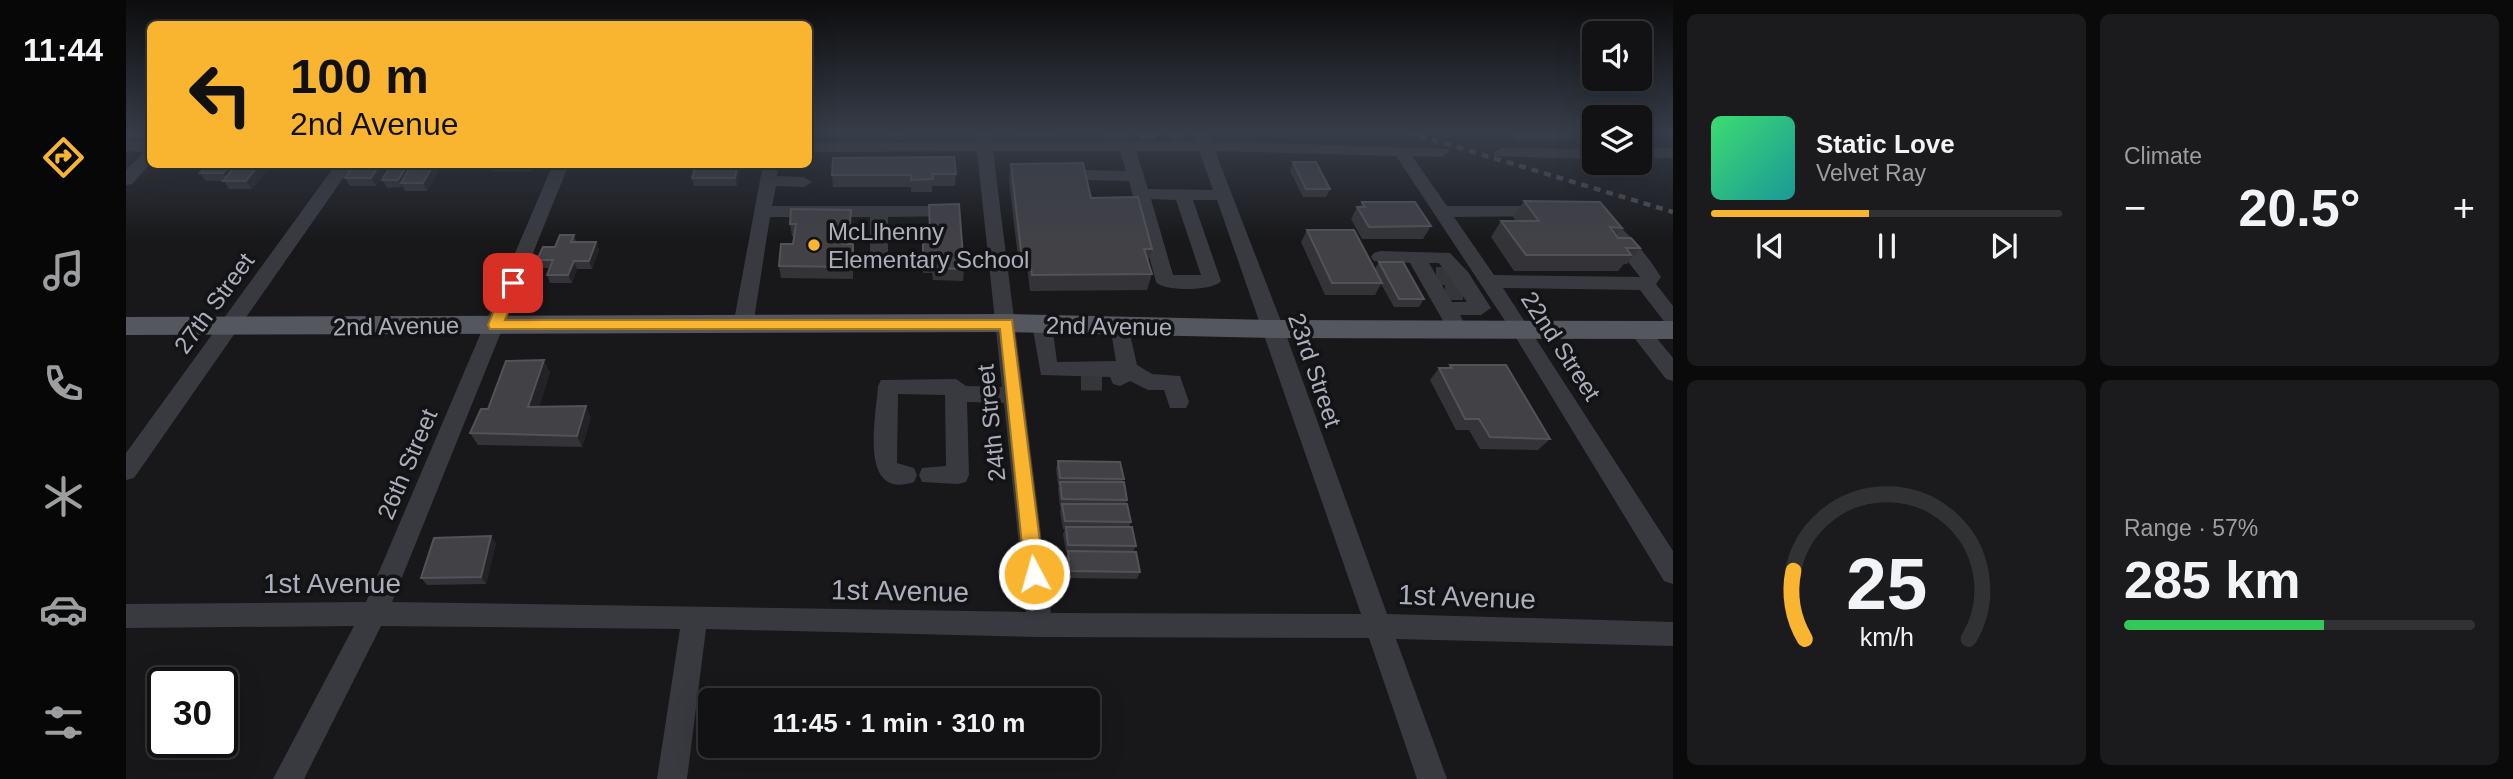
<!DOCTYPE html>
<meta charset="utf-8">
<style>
:root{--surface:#121214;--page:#1b1b1d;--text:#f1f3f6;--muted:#9c9ea0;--line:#313234;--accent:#fab530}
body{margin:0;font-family:Arial,sans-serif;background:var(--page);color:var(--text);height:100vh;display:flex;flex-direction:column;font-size:26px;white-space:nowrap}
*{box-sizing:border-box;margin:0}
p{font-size:23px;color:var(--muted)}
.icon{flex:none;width:38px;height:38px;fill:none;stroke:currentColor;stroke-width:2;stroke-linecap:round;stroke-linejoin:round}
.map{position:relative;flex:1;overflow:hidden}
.drawer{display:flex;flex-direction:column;gap:14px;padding:14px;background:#0a0a0b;width:840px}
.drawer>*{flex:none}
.banner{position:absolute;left:21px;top:21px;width:665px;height:147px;border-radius:10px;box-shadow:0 7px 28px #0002,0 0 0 2px var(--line);background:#fab530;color:#111;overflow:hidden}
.fabs{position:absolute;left:1456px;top:21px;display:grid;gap:14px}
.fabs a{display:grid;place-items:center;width:70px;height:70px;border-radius:10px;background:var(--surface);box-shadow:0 7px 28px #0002,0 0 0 2px var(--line);font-size:35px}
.speed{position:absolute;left:21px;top:667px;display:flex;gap:14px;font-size:35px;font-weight:700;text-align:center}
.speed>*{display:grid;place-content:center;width:91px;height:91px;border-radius:50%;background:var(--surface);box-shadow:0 7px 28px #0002,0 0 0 2px var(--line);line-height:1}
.speed .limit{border:4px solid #111;border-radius:10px;background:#fff;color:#111}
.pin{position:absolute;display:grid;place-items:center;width:60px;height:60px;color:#fff;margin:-30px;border-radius:14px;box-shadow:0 4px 10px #0006}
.me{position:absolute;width:77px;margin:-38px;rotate:354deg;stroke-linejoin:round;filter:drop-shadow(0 0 5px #0008)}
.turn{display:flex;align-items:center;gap:24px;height:147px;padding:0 28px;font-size:32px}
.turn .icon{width:91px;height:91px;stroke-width:2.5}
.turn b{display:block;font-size:49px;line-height:60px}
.big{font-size:52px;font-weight:700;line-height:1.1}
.drawer .tile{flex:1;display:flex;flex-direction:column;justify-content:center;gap:10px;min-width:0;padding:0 24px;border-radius:10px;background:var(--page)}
.drawer .dial{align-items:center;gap:0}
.dial svg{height:182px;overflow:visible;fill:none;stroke:var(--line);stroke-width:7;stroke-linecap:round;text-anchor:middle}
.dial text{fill:var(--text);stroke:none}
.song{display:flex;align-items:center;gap:21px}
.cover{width:84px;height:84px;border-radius:10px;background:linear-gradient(135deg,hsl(140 70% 55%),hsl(180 70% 35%))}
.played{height:7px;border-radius:4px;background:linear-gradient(90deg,var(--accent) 45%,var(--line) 45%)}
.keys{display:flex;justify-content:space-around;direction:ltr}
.heat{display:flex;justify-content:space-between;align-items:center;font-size:38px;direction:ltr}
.charge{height:10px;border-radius:5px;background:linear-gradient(90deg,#34c759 57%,var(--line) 0)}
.drawer .tiles{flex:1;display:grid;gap:14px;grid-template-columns:repeat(2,1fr)}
.trip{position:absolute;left:572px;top:688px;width:402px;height:70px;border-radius:10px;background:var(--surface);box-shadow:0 7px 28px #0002,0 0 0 2px var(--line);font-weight:700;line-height:70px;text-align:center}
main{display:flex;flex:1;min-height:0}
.menu{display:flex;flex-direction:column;width:126px;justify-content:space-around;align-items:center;background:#070708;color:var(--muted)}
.menu .icon{width:49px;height:49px}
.menu .selected{color:var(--accent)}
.menu b{font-size:32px;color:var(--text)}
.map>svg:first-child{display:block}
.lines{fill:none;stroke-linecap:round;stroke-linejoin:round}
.minor-tunnel-far1{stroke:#35363a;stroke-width:18;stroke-dasharray:18 9;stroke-linecap:butt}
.minor-tunnel{stroke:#35363a;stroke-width:21;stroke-dasharray:21 10;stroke-linecap:butt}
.minor{fill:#393a40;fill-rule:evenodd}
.major{fill:#55575f;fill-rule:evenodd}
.rail{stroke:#4c4e55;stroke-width:4.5;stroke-dasharray:7 6;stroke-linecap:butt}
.wall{fill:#343438}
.shaded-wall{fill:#232326}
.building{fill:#414146;stroke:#515358;stroke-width:2}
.route{fill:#fab530;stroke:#a2761f;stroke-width:2}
.poi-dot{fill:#fab530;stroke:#131315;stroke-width:2.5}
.labels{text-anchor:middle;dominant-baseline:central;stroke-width:7;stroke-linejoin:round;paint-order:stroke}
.poi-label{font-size:24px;fill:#aaafbb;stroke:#131315;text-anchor:start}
.street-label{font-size:24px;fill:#aaafbb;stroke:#131315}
.near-street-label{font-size:28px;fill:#aaafbb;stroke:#131315}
</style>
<main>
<nav class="menu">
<b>11:44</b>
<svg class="icon selected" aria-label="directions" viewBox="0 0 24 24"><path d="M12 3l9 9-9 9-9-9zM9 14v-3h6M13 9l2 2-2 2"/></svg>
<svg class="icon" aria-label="music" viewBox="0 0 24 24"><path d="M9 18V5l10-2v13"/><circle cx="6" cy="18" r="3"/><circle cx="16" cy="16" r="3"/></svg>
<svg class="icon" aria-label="phone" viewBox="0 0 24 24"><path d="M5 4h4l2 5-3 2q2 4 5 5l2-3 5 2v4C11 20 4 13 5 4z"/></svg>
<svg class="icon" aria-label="climate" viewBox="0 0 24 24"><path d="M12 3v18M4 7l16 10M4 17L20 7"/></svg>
<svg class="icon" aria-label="car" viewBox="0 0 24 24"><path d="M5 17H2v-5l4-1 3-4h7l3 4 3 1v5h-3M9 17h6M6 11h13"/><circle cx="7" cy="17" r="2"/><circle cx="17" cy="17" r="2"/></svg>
<svg class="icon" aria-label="filters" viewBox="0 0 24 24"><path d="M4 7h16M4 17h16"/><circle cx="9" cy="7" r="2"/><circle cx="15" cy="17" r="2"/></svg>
</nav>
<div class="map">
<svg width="1547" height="779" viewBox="0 0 1547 779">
<rect width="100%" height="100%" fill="#18181a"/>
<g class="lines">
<path class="minor-tunnel-far1" d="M1310,276H1328
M1319,291H1337"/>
<path class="minor-tunnel" d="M955,380H976"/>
<path class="minor" d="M849,132H865L866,142L1070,141L1066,132H1082L1085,141L1321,149L1323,152L1315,157L1286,156L1321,206H1420L1429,211L1420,216L1328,217L1368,275L1514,277L1482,236L1459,218L1468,212C1494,219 1521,255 1535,277L1530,284L1547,306V326L1540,324L1514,290L1377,288L1547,551V584L1538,581L1387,333L1270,156L1089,151L1158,329L1261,614L1547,622V646L1270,639L1321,779H1291L1243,638L914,637L580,629L561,779H531L554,629L255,626L178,779H147L228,626L0,628V604L240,602L427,164H443L266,602L900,612L878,403L841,402L843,475L840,482L832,484L796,482L793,475L796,468L820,466L819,395L772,394L771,463L788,468L791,475L788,482C732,501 750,417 752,386L755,380L830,379L840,386L876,387L851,151L682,152V142H850ZM867,151H994L1000,171L959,170L951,175L959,180L1003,181L1030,282C1037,292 1088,291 1095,281L1067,200H1091L1235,614L925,613ZM1010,151H1073L1087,190L1022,189ZM1025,199L1050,200L1075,275H1047Z
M0,141L24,142V164L6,184L0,185V170L18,152L0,151Z
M1375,148L1468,149V159L1369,156L1367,153Z
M1514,148H1547V158H1514Z
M210,164H227L8,478L0,480V453Z
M637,164H653L651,176L678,177L686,182L678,187L650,186L646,206H825L834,211L825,216L762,217V253L753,259L744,253V217H644L627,326L617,333L607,326Z
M1254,251L1324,253L1342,272L1365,308L1355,315H1334L1341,328L1331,335L1324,333L1284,263L1248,261L1245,257L1248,253ZM1303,263H1313L1341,302H1326Z
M916,317L926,324L931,362L990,361L984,326L994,319L1001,321L1011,365L1026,374L1054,376L1063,402L1060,408H1044L1038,390H1022L1004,381L994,386L987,384L984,377L915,375L906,324Z
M1513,323L1520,325L1547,358V381L1540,379L1506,335L1503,330L1506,325Z"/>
<path class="major" d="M881,314L1148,320L1547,321V339L1148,338L881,332L0,335V317Z"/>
<path class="rail" d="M1281,132L1547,212"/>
</g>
<path class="wall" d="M0,132H24L18,139H1Z
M682,132H710L709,135H682Z
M730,132H750V135H730Z
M764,132H778V139H764Z
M886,132H928V136H886Z
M975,132H1003L1002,140H977Z
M1012,132H1027L1028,137L1027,141H1015Z
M1035,132H1059L1056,140H1045L1043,135H1036Z
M1383,132H1451L1445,141H1390Z
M1167,162L1204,189L1200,197H1177L1164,171Z
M363,164H409L406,171H366Z
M570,164H612L614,171L611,186H568L566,178Z
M885,164L965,198L1026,249L1022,262L1026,274L1021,290L904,291L901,266L893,267L883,180Z
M144,166L126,189H103L98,181H80L74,173Z
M263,167L250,186H224L219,178Z
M313,170L301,191H279L277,187L261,188L256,180Z
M830,174L829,186H806V192H785V187H707L706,175Z
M1398,201L1496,228L1490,235L1492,238L1514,248L1501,264H1498L1492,271H1388L1365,237L1375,221H1390L1387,217Z
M1236,202L1305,226L1297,239H1236L1225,219L1231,207H1234Z
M803,205L838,269L837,281L807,280L806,273H797V234L803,233Z
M725,210V236H718V244H727V279L655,278L653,266L667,244L668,236H666L664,224Z
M1181,230L1249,269L1253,262L1298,299L1293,307H1268L1255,284L1249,295H1199L1175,242Z
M448,235L450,242H470L473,250L466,269H451L446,283H424L421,275L423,268H415L411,260Z
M1324,365L1424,439L1412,450L1354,449L1343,430H1330L1304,380L1313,368H1322Z
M424,372L413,407L465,418L456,447L352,445L344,433L362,409Z
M932,461L998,479L996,482L1001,500L1000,504L1005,522L1003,527L1010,546L1007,552L1014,572L1011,579L942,578L940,558L942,552H940L937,534L939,529H937L934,511L935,507H934L932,489L933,485H932L930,469Z
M370,543L360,584L301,585L295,578Z"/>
<path class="shaded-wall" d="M13,132H24L18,139Z
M104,164H113L115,167L103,181L97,173Z
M133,164H143L144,166L126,189L120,181Z
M254,164H261L263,167L250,186L245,178Z
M282,164H289L275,183L276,188L272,180Z
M308,164H311L313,170L301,191L297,183Z
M403,164H409L406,171Z
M612,164L614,171L611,186L609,178Z
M470,242L473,250L466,269L463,261Z
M448,261L451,269L446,283L442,275Z
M418,360L424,372L409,419L402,407Z
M460,406L465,418L456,447L451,436Z
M365,536L370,543L360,584L355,577Z"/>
<path class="building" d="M1015,132H1027L1028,137H1016Z
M828,157L830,174H806L807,179L785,180V175H706L707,158Z
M1167,162H1190L1204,189H1180Z
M957,163L965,198L1012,197L1026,249H1018L1026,274L906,275L903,251H895L885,164Z
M82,164H104L97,173H74Z
M111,164H133L120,181H97Z
M228,164H254L245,178H219Z
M266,164H282L272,180H256Z
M286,164H308L297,183H275Z
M570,164H612L609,178H566Z
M1398,201L1474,202L1496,228L1484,227L1492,238H1505L1514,248H1500L1505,255H1400L1375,221H1413Z
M1236,202H1289L1305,226L1243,227L1231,207H1239Z
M833,204L838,269L807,268V261H797V234L804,233L803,205Z
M665,209L725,210L724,224H718L717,244H727V267L653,266L655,244H667L670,224H664Z
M1181,230H1228L1256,283H1206Z
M434,235H448L445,242H470L463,261H448L442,275H421L427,260H411L417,247H429Z
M1253,262H1277L1298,299H1273Z
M418,360L402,407L460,406L451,436L344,433L355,409H362L380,361Z
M1324,365H1380L1424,439L1364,437L1353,419H1339L1313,368H1326Z
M932,461L994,462L998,479L934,478Z
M934,482H998L1001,500L936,499Z
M936,504H1001L1005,522L939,521Z
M940,527H1006L1010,546L942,545Z
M365,536L355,577L295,578L308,538Z
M942,551L1010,552L1014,572L944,571Z"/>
<linearGradient id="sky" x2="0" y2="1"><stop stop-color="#0d0d0e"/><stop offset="0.55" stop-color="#373d49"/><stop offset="1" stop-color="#373d49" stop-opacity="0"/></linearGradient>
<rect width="1547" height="241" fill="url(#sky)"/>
<path class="route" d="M387,278L394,283L379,320H886L918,574L915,580L908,583L902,580L899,574L874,329H364L362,325L379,283Z"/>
<circle class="poi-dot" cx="688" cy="245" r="7"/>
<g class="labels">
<g class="poi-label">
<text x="702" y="231">McLlhenny<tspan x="702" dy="28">Elementary School</tspan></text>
</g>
<g class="street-label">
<text transform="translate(88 303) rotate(-54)">27th Street</text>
<text transform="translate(270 326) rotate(-1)">2nd Avenue</text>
<text transform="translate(983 326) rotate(1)">2nd Avenue</text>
<text transform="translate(1435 346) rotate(57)">22nd Street</text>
<text transform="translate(1189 370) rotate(71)">23rd Street</text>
<text transform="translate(865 423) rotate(-96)">24th Street</text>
<text transform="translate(281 464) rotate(-67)">26th Street</text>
</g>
<g class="near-street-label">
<text x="206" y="583">1st Avenue</text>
<text transform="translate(774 591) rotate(1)">1st Avenue</text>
<text transform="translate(1341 597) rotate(2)">1st Avenue</text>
</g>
</g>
</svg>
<div class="fabs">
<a><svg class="icon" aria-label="sound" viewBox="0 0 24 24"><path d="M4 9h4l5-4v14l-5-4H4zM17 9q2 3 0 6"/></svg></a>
<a><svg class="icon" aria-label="layers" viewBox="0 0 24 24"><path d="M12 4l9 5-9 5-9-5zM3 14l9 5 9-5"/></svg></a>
</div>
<div class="speed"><div class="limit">30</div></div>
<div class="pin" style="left:387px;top:283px;background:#d93025"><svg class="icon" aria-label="arrive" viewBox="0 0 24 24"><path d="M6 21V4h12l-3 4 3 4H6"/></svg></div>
<svg class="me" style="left:908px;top:574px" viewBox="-20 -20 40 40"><circle r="17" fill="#fab530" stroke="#fff" stroke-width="3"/><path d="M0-11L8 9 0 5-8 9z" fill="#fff"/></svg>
<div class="trip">11:45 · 1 min · 310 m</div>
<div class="banner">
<div class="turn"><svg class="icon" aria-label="left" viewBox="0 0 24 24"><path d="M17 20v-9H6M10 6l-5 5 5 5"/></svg><div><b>100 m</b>2nd Avenue</div></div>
</div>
</div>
<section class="drawer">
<div class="tiles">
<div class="tile">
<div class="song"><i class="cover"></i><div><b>Static Love</b><p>Velvet Ray</p></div></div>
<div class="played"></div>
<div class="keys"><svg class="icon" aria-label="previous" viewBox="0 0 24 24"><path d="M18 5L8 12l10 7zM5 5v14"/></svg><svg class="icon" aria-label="pause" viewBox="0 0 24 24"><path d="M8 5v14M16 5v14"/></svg><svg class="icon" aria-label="next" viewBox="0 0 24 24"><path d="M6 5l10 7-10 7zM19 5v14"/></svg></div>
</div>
<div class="tile"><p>Climate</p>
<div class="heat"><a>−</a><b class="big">20.5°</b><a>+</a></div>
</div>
<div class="tile dial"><svg viewBox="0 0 100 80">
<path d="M14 69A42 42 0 1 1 86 69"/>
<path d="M14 69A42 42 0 0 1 9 39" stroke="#fab530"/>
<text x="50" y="56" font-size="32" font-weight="700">25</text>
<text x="50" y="72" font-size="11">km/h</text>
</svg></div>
<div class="tile"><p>Range · 57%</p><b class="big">285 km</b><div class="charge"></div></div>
</div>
</section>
</main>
